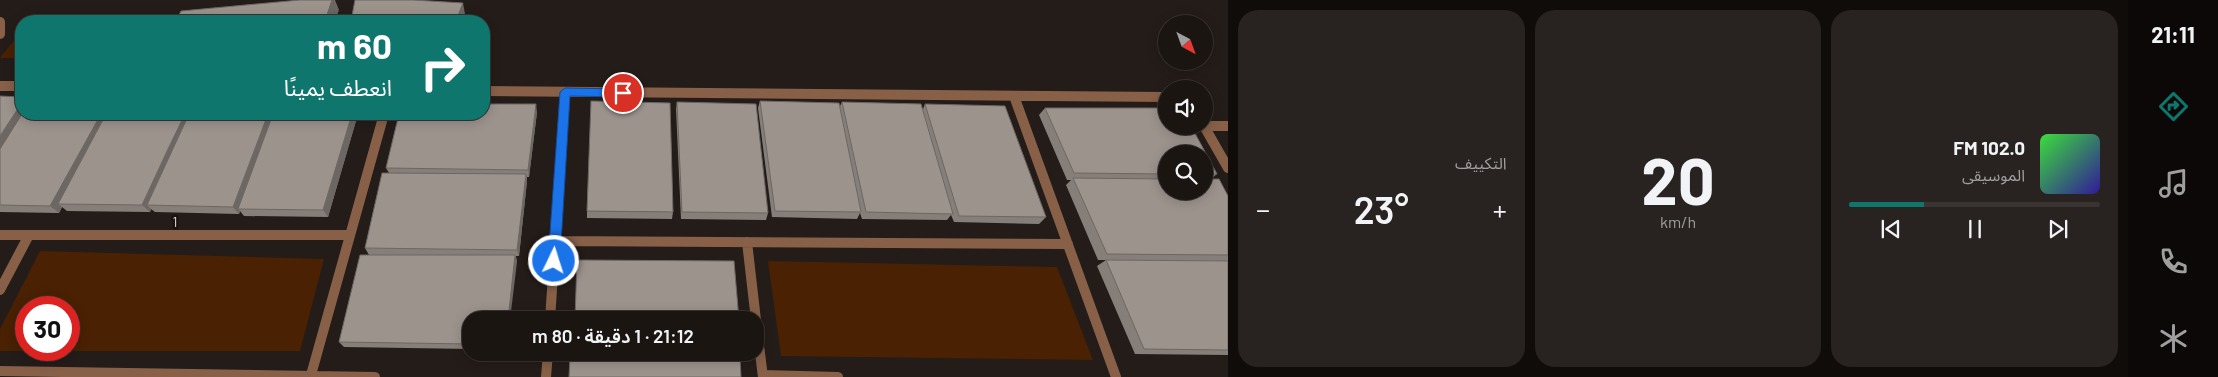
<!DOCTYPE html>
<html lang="ar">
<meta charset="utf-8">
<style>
:root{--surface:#1b1512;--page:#282220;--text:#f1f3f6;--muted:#a09f9f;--line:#393432;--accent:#0f766e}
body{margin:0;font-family:Barlow,"Noto Sans Arabic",sans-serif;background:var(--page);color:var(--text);direction:rtl;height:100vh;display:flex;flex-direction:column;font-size:19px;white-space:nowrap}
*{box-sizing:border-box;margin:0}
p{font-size:16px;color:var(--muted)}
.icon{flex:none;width:28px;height:28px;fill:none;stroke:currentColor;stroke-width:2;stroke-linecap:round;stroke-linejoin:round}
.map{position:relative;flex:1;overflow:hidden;direction:ltr}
.panel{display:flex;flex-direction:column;gap:10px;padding:10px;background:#0f0c0a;width:900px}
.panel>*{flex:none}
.guide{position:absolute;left:15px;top:15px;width:475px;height:105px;border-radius:20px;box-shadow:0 2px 12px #0003,0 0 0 1px var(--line);direction:rtl;background:#0f766e;color:#fff;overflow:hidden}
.needle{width:32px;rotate:139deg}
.tools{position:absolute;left:1158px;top:15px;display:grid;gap:10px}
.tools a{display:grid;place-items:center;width:55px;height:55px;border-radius:50%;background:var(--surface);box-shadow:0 2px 12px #0003,0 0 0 1px var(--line);font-size:25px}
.speed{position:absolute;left:15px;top:296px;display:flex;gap:10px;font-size:25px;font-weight:700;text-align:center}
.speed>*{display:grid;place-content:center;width:65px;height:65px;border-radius:50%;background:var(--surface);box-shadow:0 2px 12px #0003,0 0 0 1px var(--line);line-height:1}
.speed .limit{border:8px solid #d22;background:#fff;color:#111}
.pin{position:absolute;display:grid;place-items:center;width:42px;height:42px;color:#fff;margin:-21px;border:2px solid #fff;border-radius:50%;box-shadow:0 1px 5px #0007}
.me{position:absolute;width:55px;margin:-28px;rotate:4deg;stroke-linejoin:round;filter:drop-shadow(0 0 4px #0008)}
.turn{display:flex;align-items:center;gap:18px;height:105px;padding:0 15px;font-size:22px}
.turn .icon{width:65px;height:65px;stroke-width:2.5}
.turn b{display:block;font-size:35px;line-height:42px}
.big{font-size:38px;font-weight:600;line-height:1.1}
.panel .tile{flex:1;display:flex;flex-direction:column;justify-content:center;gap:8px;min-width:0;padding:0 18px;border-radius:20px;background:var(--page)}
.panel .dial{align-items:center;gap:0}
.dial b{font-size:65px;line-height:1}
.song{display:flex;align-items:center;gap:15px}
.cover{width:60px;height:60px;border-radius:8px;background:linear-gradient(135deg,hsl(120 70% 55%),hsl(250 70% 35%))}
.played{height:5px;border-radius:2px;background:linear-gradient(90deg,var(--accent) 30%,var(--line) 30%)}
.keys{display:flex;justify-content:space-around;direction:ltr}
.heat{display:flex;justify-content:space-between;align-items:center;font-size:28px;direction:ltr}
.panel .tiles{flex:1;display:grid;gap:10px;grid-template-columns:repeat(3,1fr)}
.trip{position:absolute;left:462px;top:311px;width:302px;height:50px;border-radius:20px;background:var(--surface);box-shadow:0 2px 12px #0003,0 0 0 1px var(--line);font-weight:600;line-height:50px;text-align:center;direction:rtl}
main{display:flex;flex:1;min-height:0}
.tab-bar{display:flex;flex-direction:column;width:90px;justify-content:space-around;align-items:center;background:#0b0807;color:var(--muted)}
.tab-bar .icon{width:35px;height:35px}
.tab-bar .current{color:var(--accent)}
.tab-bar b{font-size:22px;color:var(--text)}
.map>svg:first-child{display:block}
.green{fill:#4a2102;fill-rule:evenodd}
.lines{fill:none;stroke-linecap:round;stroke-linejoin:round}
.minor{stroke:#886048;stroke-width:10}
.tertiary{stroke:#886048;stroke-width:10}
.wall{fill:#867e79;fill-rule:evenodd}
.shaded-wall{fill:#6d6763}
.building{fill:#9c938d;stroke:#6d6763}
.route{fill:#1a73e8;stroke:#114b97}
.labels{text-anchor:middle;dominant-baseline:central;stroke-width:5;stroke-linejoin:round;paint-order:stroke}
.street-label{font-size:14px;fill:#e0dbd8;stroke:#1a130f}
</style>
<main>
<nav class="tab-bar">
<b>21:11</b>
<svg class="icon current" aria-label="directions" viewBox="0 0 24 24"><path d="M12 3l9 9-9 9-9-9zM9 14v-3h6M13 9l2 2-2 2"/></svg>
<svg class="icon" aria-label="music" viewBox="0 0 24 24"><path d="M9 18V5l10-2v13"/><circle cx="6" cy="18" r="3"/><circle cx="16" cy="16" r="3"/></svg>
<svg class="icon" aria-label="phone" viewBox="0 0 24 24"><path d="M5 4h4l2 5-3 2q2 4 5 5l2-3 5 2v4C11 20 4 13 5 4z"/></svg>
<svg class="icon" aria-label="climate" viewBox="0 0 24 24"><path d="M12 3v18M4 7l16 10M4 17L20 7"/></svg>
</nav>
<section class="panel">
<div class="tiles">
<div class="tile">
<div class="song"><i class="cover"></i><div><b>102.0 FM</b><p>الموسيقى</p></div></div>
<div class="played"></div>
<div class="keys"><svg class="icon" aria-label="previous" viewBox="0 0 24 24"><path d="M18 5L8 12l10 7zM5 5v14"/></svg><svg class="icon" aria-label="pause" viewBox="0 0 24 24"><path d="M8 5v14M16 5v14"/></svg><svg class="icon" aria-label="next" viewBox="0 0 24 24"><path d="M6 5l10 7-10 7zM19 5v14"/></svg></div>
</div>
<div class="tile dial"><b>20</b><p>km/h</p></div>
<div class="tile"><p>التكييف</p>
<div class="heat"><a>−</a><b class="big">23°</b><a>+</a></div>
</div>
</div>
</section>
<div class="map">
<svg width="1228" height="377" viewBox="0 0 1228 377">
<rect width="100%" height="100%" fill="#241c18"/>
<path class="green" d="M21,39V58H0L14,40Z
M40,251L324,259L300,351H0V329ZM26,308H69V350H26Z
M768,261L1057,267L1093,360L781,356Z"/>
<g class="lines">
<path class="minor" d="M0,86H21
M484,91L1166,97
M1014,96L1116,377
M1204,126L1228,168
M1204,126H1228
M0,235H350
M555,241L1068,244
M747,242L756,320
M0,290L29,235
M550,320L565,92
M756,322L763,377
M0,371L375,377
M311,375L384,114
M763,375L838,377
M546,377L548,352"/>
<path class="tertiary" d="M0,22V34"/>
</g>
<path class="wall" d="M0,96L21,114H358L328,217L244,216L240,211L239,214L155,212L151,209L150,212L67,211L62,207L59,213L0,212Z
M760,101L840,106L842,102L923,109L925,104L1046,217L1039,224L954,222L951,215L947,220L862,219L860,213L857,219L772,217L758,108Z
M677,102L768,213L766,220L681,219L676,109Z
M1045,108H1166V126H1191L1217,174L1211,179H1219L1228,196V355L1135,354L1097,266L1106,260H1098L1066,185L1071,180H1067L1039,115ZM1166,154H1204V191H1166Z
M537,112L529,177H527V181L519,256H516L517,262L471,320V349L344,347L339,342L369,255L365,248L389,173L386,168Z
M587,211L673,212L672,219L587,218Z
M575,352H740L739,356L575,354Z"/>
<path class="shaded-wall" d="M332,0H335L339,10L335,21H325Z
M463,3L465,14L462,21H456Z
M21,104V114H28L0,158V136Z
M536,104L537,112L529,177L528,170Z
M101,114H113L58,204L62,207L59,213L50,206Z
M185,114H195L147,205L151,209L150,212L142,205L168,149Z
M268,114H277L238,209L240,211L239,214L233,207Z
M352,114H358L328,217L323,210Z
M526,174L527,181L519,256L517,250Z
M515,255L517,262L510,320H508Z"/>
<path class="building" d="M300,0H332L325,21H176L181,11Z
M355,0H413L463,3L456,21H351Z
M0,96L21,97V104L0,136Z
M591,101L670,103L673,212L587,211Z
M760,101L839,103L861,212L775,211Z
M677,102L756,104L768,213L682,212Z
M842,102L921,104L953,214L866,212Z
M484,104H536L528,170L386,168L399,114H484Z
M925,104L1005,106L1046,217L959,216Z
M1045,108H1166V126H1191L1217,174H1204V154H1166V174L1074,173Z
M22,114H101L50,206L0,205V149Z
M106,114H185L168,149L142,205L58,204Z
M189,114H268L233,207L147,205Z
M273,114H352L323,210L238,209Z
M382,173L526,174L517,250L365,248Z
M1073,178L1166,179V191H1204V179H1219L1228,196V255L1107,254Z
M360,255H515L508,320H471V344L339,342Z
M577,260L734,261L739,320H575Z
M1106,260L1228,261V350L1144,349Z
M570,356L740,357L741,377H569Z"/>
<path class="route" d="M565,88L623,89L629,93L623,97L570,96L560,261L554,266L548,261L560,92Z"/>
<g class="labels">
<g class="street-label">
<text x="175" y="221">1</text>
</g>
</g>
</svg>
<div class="tools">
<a><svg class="needle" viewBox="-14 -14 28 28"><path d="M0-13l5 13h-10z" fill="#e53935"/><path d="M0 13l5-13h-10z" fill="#a09f9f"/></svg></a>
<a><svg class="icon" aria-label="sound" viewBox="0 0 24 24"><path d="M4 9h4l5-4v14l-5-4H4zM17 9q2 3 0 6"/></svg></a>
<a><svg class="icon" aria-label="search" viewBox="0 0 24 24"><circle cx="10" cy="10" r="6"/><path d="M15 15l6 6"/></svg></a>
</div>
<div class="speed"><div class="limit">30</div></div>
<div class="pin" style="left:623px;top:93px;background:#d93025"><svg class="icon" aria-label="arrive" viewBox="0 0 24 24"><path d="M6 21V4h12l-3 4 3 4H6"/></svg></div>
<svg class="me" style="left:554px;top:261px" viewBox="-20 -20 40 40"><circle r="17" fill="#1a73e8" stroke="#fff" stroke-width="3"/><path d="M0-11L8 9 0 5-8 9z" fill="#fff"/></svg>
<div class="trip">21:12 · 1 دقيقة · 80 m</div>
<div class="guide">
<div class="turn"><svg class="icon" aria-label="right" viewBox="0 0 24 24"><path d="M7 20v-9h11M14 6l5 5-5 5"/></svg><div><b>60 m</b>انعطف يمينًا</div></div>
</div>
</div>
</main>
